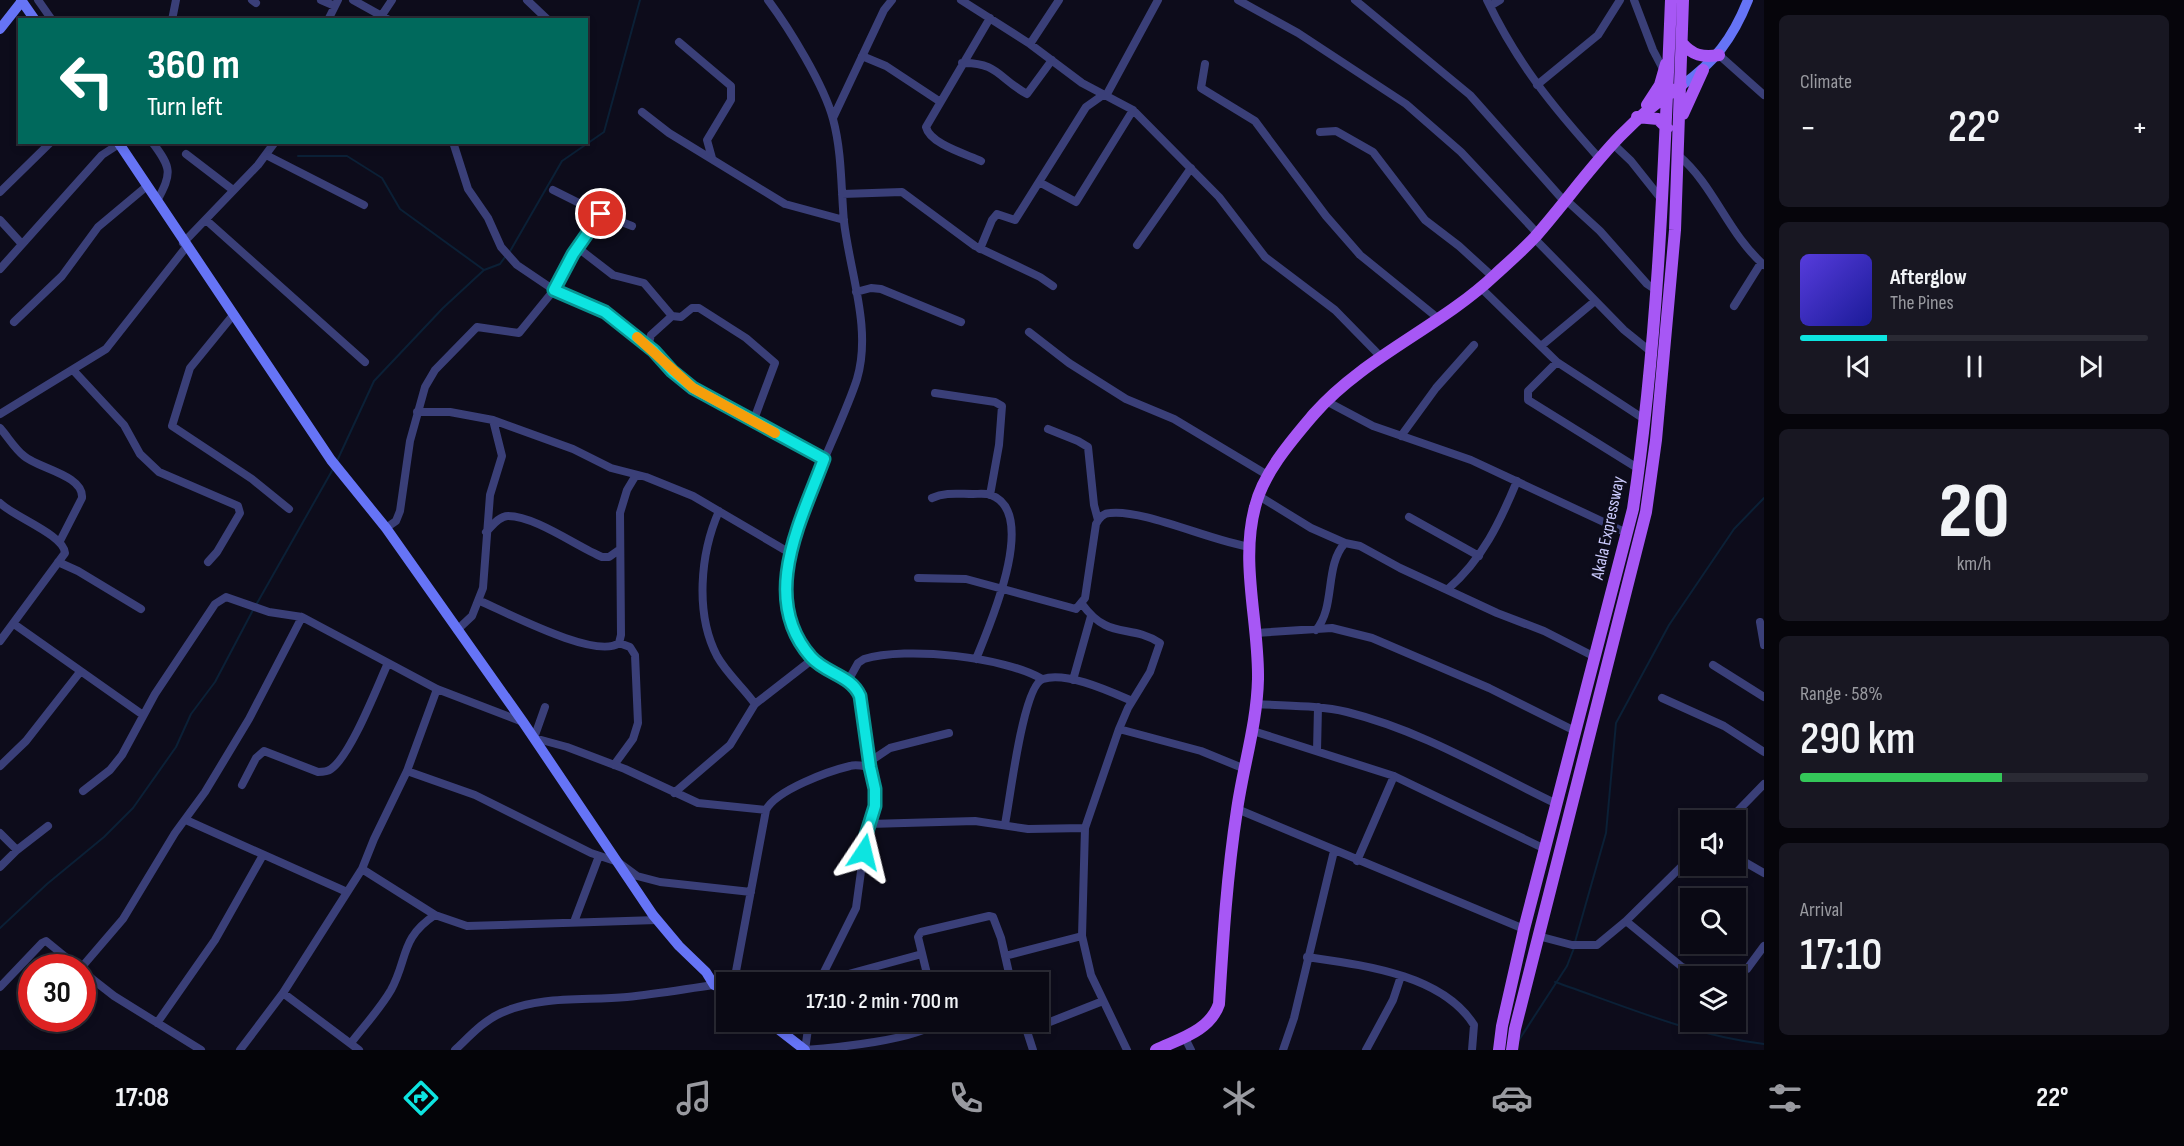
<!DOCTYPE html>
<meta charset="utf-8">
<style>
:root{--surface:#0a0914;--page:#181722;--text:#f1f3f6;--muted:#999aa0;--line:#2a2a34;--accent:#0de4e0}
body{margin:0;font-family:"Sofia Sans Condensed",sans-serif;background:var(--page);color:var(--text);height:100vh;display:flex;flex-direction:column;font-size:22px;white-space:nowrap}
*{box-sizing:border-box;margin:0}
p{font-size:20px;color:var(--muted)}
.icon{flex:none;width:33px;height:33px;fill:none;stroke:currentColor;stroke-width:2;stroke-linecap:round;stroke-linejoin:round}
.map{position:relative;flex:1;overflow:hidden}
.panel{display:flex;flex-direction:column;gap:15px;padding:15px;background:#06050b;width:420px}
.panel>*{flex:none}
.banner{position:absolute;left:18px;top:18px;width:570px;height:126px;border-radius:0px;box-shadow:0 3px 9px #0003,0 0 0 2px var(--line);background:#00695c;color:#fff;overflow:hidden}
.tools{position:absolute;left:1680px;top:810px;display:grid;gap:12px}
.tools a{display:grid;place-items:center;width:66px;height:66px;border-radius:0px;background:var(--surface);box-shadow:0 3px 9px #0003,0 0 0 2px var(--line);font-size:30px}
.speed{position:absolute;left:18px;top:954px;display:flex;gap:12px;font-size:30px;font-weight:700;text-align:center}
.speed>*{display:grid;place-content:center;width:78px;height:78px;border-radius:50%;background:var(--surface);box-shadow:0 3px 9px #0003,0 0 0 2px var(--line);line-height:1}
.speed .limit{border:9px solid #d22;background:#fff;color:#111}
.pin{position:absolute;display:grid;place-items:center;width:51px;height:51px;color:#fff;margin:-26px;border:3px solid #fff;border-radius:50%;box-shadow:0 2px 6px #0007}
.me{position:absolute;width:66px;margin:-33px;rotate:10deg;stroke-linejoin:round;filter:drop-shadow(0 0 4px #0008)}
.turn{display:flex;align-items:center;gap:21px;height:126px;padding:0 30px;font-size:27px}
.turn .icon{width:78px;height:78px;stroke-width:2.5}
.turn b{display:block;font-size:42px;line-height:51px}
.big{font-size:45px;font-weight:600;line-height:1.1}
.panel .tile{flex:1;display:flex;flex-direction:column;justify-content:center;gap:9px;min-width:0;padding:0 21px;border-radius:9px;background:var(--page)}
.panel .dial{align-items:center;gap:0}
.dial b{font-size:78px;line-height:1}
.song{display:flex;align-items:center;gap:18px}
.cover{width:72px;height:72px;border-radius:9px;background:linear-gradient(135deg,hsl(250 70% 55%),hsl(240 70% 35%))}
.played{height:6px;border-radius:3px;background:linear-gradient(90deg,var(--accent) 25%,var(--line) 25%)}
.keys{display:flex;justify-content:space-around;direction:ltr}
.heat{display:flex;justify-content:space-between;align-items:center;font-size:33px;direction:ltr}
.charge{height:9px;border-radius:4px;background:linear-gradient(90deg,#34c759 58%,var(--line) 0)}
.trip{position:absolute;left:716px;top:972px;width:333px;height:60px;border-radius:0px;background:var(--surface);box-shadow:0 3px 9px #0003,0 0 0 2px var(--line);font-weight:600;line-height:60px;text-align:center}
.tab-bar{display:flex;height:96px;justify-content:space-around;align-items:center;background:#040408;color:var(--muted)}
.tab-bar .icon{width:42px;height:42px}
.tab-bar .on{color:var(--accent)}
.tab-bar b{font-size:27px;color:var(--text)}
main{display:flex;flex:1;min-height:0}
.map>svg:first-child{display:block}
.lines{fill:none;stroke-linecap:round;stroke-linejoin:round}
.stream{stroke:#0b2036;stroke-width:2}
.street{stroke:#3a3f78;stroke-width:8}
.secondary{stroke:#6674f6;stroke-width:10}
.primary{stroke:#a757f5;stroke-width:12}
.route-casing{stroke:#089492;stroke-width:15}
.route{stroke:#0de4e0;stroke-width:10}
.slow{stroke:#f59e0b;stroke-width:10}
.labels{text-anchor:middle;dominant-baseline:central;stroke-width:6;stroke-linejoin:round;paint-order:stroke}
.street-label{font-size:18px;fill:#cacafc;stroke:#0d0c1b}
</style>
<main>
<div class="map">
<svg width="1764" height="1050" viewBox="0 0 1764 1050">
<rect width="100%" height="100%" fill="#0d0c1b"/>
<g class="lines">
<path class="stream" d="M298,156H347L382,178L400,209L484,270
M509,253L562,161L604,132L640,0
M337,461L374,381L443,308L484,270L500,264L505,257
M256,605L333,469
M0,928L47,884L104,837L133,808L176,747L191,714L215,682L253,610
M1575,942L1606,833L1616,723L1669,625L1734,529L1764,498
M1555,982C1622,1005 1693,1036 1764,1044
M1519,1040L1567,966L1574,948"/>
<path class="street" d="M38,0L52,20
M252,0L256,3
M321,0L335,6
M353,0L389,20
M527,0L548,20
M768,0C789,28 824,85 833,119C842,152 841,189 844,222C850,273 872,329 857,379C839,436 774,550 786,606C791,626 801,652 819,664C834,674 852,678 860,696L875,789V806L866,835L856,908L819,982
M961,0L1030,44L1082,83L1133,110L1219,197L1265,257L1335,310L1382,358
M1238,0L1298,33L1406,104L1461,152L1537,233
M1355,0L1470,95L1564,201
M1487,0C1517,63 1553,107 1599,158
M1634,0L1653,50L1664,71
M1490,6L1500,0
M382,15L392,0
M172,20L176,0
M328,20L338,0
M679,42L731,86V100L707,140L712,158
M1030,44L1059,0
M1719,55L1764,95
M862,56L886,66L939,101
M962,63C998,62 999,79 1027,94L1052,60
M1205,64L1201,88L1255,121L1326,216L1360,255L1439,319
M1537,85L1598,35L1620,0
M1107,94L1158,0
M642,112L669,133L785,204L844,220
M833,118L884,10L892,0
M1320,132L1336,131L1373,152L1425,220L1459,246L1493,277
M152,142C172,168 172,173 157,201
M453,142L468,189L488,218L501,247L517,265L554,290L605,312L654,351L672,371L693,388L824,459
M1612,143L1631,161L1662,200
M186,154L233,190
M266,155L364,205
M1678,155C1714,185 1728,234 1764,265
M981,161C966,154 930,144 926,127L990,18
M1039,182L1076,202L1133,110
M553,190L601,214L632,226
M0,192L51,142
M842,194L902,192L975,246L1040,277L1053,286
M1565,199L1600,231L1647,284L1656,290
M0,220L21,243
M206,220L365,362
M1534,238L1624,330L1650,351
M183,243L258,165L275,142
M1137,245L1191,168
M578,248L613,275L644,283L672,316L681,317L692,308H699L746,338L775,363L753,422
M980,249L992,220L997,214L1015,220L1086,107L1103,95
M0,269L102,155L119,144
M1481,288L1557,362L1644,419
M856,292L871,288L881,289L961,322
M1734,306L1761,263
M234,314L190,368L172,426L252,479L289,509
M14,322L62,276L98,227L147,186
M1029,332L1069,363L1126,399L1174,419L1269,476
M648,346L651,335L672,316
M1541,346L1595,301
M1557,362L1528,391V400L1639,469
M73,370L124,425L140,454L159,472L238,506L240,513L217,552L208,562
M935,393L995,402L1002,406L999,445L990,495
M1326,401L1373,426L1471,460L1627,533
M417,412H450L493,420L573,449L611,468L646,477L693,496L790,553
M0,414L106,349L187,246
M0,428C8,437 15,449 24,456C37,468 84,475 82,498L60,541
M1048,429L1078,441L1088,447L1094,505L1098,520
M1401,436L1436,388L1474,345
M1259,496L1311,528L1345,543L1360,546L1400,568L1497,613L1544,631L1595,657
M932,498C945,492 958,494 973,494C979,494 986,493 991,495C1040,513 988,629 976,659
M0,503C14,517 64,535 65,553L0,641
M719,511C700,554 695,614 717,656C727,674 743,687 755,704L813,659
M1409,517L1479,556
M386,528L396,521L400,511L410,441L425,387L435,370L477,327L519,333L554,290L601,214
M486,532C492,526 499,516 508,516C535,516 576,546 602,557H609L619,550
M58,562L78,571L141,609
M918,578L966,579L1076,609L1085,598L1096,524C1099,518 1103,513 1110,513C1143,509 1211,541 1250,547
M1448,589C1482,560 1500,522 1517,481
M480,601C506,612 596,660 619,643L630,647L635,655L638,723L633,739L614,765
M1082,604C1109,641 1129,623 1160,643L1150,672L1128,708L1119,729L1085,828L1082,936L1091,975L1127,1050
M1760,622L1764,645
M14,624L143,715
M457,630L472,616L483,588L490,495L502,456L493,420
M1316,630C1336,607 1324,566 1345,543
M1255,633L1332,628L1372,638L1489,688L1575,731
M619,643L621,635L620,513L627,490L636,475
M1713,665L1764,697
M1073,680L1091,616
M848,681L858,663L864,659C906,646 1005,657 1042,679
M1662,698L1724,726L1764,752
M1256,704C1287,706 1318,705 1347,712C1423,731 1488,771 1557,804
M545,707L534,738L567,747L625,769L698,803L766,810C776,790 829,771 850,766C856,764 863,766 870,767
M1119,729L1201,751L1245,769
M1253,731L1394,776L1545,849
M1317,751L1318,707
M869,762L890,748L949,733
M0,766L26,741L80,672
M407,771L475,795L591,853L618,862L637,876L660,882L751,892
M242,785L256,758L264,751L318,772C323,772 327,772 331,769C351,755 377,687 388,663
M83,791L110,770L122,755L155,694L215,604L226,597L269,612L302,617L437,689L523,722
M674,793L730,745L755,704
M1237,809L1524,929
M186,820L347,892
M1729,820L1764,784
M869,824L975,821L1028,829L1085,828
M1005,824C1010,800 1023,685 1043,679C1066,671 1111,692 1132,701
M0,833L17,850L48,826
M1736,857L1764,873
M1357,861L1394,776
M0,867L17,850
M362,869L435,915L467,926L657,920
M1626,921L1682,967L1712,976
M574,922L599,856
M1538,936L1572,945H1597L1626,921L1690,858
M1005,956L1082,936
M1307,957C1362,965 1442,974 1474,1025L1472,1050
M81,968L123,919L175,833L205,792L249,719L302,617
M82,971L114,996L201,1050
M1734,976L1747,969L1764,946
M734,982L766,810
M819,982L922,954
M929,982L918,937L921,932L989,916L993,917L1001,938L1011,982
M0,987L42,943L46,941L79,968
M283,993L359,1050
M809,1022L805,1050C832,1048 919,1040 937,1022
M1024,1022L1033,1050
M157,1023L215,940L263,855
M1027,1031L1103,1001
M1184,1036L1191,1050
M351,1043C364,1026 380,1009 391,990C408,959 400,938 435,915
M240,1050L283,993L362,869L374,839L407,771L437,689
M455,1050C469,1037 483,1021 501,1013C541,995 585,1001 627,997C656,994 685,989 714,985
M1283,1050L1294,1018L1334,851
M1366,1050L1393,1000L1401,976"/>
<path class="secondary" d="M21,0L35,20
M0,29L22,1
M1681,86C1714,63 1733,38 1748,0
M118,142L331,460L386,528L523,722L653,915L679,946L706,972L714,985L726,990
M769,1022L805,1050"/>
<path class="primary" d="M1682,43C1692,55 1703,58 1719,55
M1647,105L1660,85L1666,64
M1683,114L1703,70
M1637,117L1658,119L1667,128
M1156,1050C1179,1039 1210,1031 1219,1004C1223,939 1227,875 1237,810C1243,767 1257,724 1258,679C1259,623 1240,563 1255,507C1263,473 1292,440 1314,414C1364,357 1440,327 1495,275C1508,263 1523,250 1535,237C1584,181 1616,127 1681,86
M1499,1050L1502,1026L1524,929L1633,509C1658,340 1664,170 1671,0
M1512,1050L1515,1029L1646,512L1656,440L1675,230L1683,0"/>
</g>
<g class="lines">
<g class="route-casing">
<path id="route" d="M601,214L573,254L554,290L605,312L654,351L672,371L693,388L824,459C801,521 759,598 811,657C826,674 851,675 860,696L870,767L875,789V806L866,835L864,852"/>
</g>
<use href="#route" class="route"/>
<path class="slow" d="M637,337L693,388L775,433"/>
</g>
<g class="labels">
<g class="street-label">
<text transform="translate(1608 528) rotate(-78)">Akala Expressway</text>
</g>
</g>
</svg>
<div class="tools">
<a><svg class="icon" aria-label="sound" viewBox="0 0 24 24"><path d="M4 9h4l5-4v14l-5-4H4zM17 9q2 3 0 6"/></svg></a>
<a><svg class="icon" aria-label="search" viewBox="0 0 24 24"><circle cx="10" cy="10" r="6"/><path d="M15 15l6 6"/></svg></a>
<a><svg class="icon" aria-label="layers" viewBox="0 0 24 24"><path d="M12 4l9 5-9 5-9-5zM3 14l9 5 9-5"/></svg></a>
</div>
<div class="speed"><div class="limit">30</div></div>
<div class="pin" style="left:601px;top:214px;background:#d93025"><svg class="icon" aria-label="arrive" viewBox="0 0 24 24"><path d="M6 21V4h12l-3 4 3 4H6"/></svg></div>
<svg class="me" style="left:864px;top:852px" viewBox="-20 -20 40 40"><path d="M0-17L14 15 0 8-14 15z" fill="#0de4e0" stroke="#fff" stroke-width="4"/></svg>
<div class="trip">17:10 · 2 min · 700 m</div>
<div class="banner">
<div class="turn"><svg class="icon" aria-label="left" viewBox="0 0 24 24"><path d="M17 20v-9H6M10 6l-5 5 5 5"/></svg><div><b>360 m</b>Turn left</div></div>
</div>
</div>
<section class="panel">
<div class="tile"><p>Climate</p>
<div class="heat"><a>−</a><b class="big">22°</b><a>+</a></div>
</div>
<div class="tile">
<div class="song"><i class="cover"></i><div><b>Afterglow</b><p>The Pines</p></div></div>
<div class="played"></div>
<div class="keys"><svg class="icon" aria-label="previous" viewBox="0 0 24 24"><path d="M18 5L8 12l10 7zM5 5v14"/></svg><svg class="icon" aria-label="pause" viewBox="0 0 24 24"><path d="M8 5v14M16 5v14"/></svg><svg class="icon" aria-label="next" viewBox="0 0 24 24"><path d="M6 5l10 7-10 7zM19 5v14"/></svg></div>
</div>
<div class="tile dial"><b>20</b><p>km/h</p></div>
<div class="tile"><p>Range · 58%</p><b class="big">290 km</b><div class="charge"></div></div>
<div class="tile"><p>Arrival</p><b class="big">17:10</b></div>
</section>
</main>
<nav class="tab-bar">
<b>17:08</b>
<svg class="icon on" aria-label="directions" viewBox="0 0 24 24"><path d="M12 3l9 9-9 9-9-9zM9 14v-3h6M13 9l2 2-2 2"/></svg>
<svg class="icon" aria-label="music" viewBox="0 0 24 24"><path d="M9 18V5l10-2v13"/><circle cx="6" cy="18" r="3"/><circle cx="16" cy="16" r="3"/></svg>
<svg class="icon" aria-label="phone" viewBox="0 0 24 24"><path d="M5 4h4l2 5-3 2q2 4 5 5l2-3 5 2v4C11 20 4 13 5 4z"/></svg>
<svg class="icon" aria-label="climate" viewBox="0 0 24 24"><path d="M12 3v18M4 7l16 10M4 17L20 7"/></svg>
<svg class="icon" aria-label="car" viewBox="0 0 24 24"><path d="M5 17H2v-5l4-1 3-4h7l3 4 3 1v5h-3M9 17h6M6 11h13"/><circle cx="7" cy="17" r="2"/><circle cx="17" cy="17" r="2"/></svg>
<svg class="icon" aria-label="filters" viewBox="0 0 24 24"><path d="M4 7h16M4 17h16"/><circle cx="9" cy="7" r="2"/><circle cx="15" cy="17" r="2"/></svg>
<b>22°</b>
</nav>
